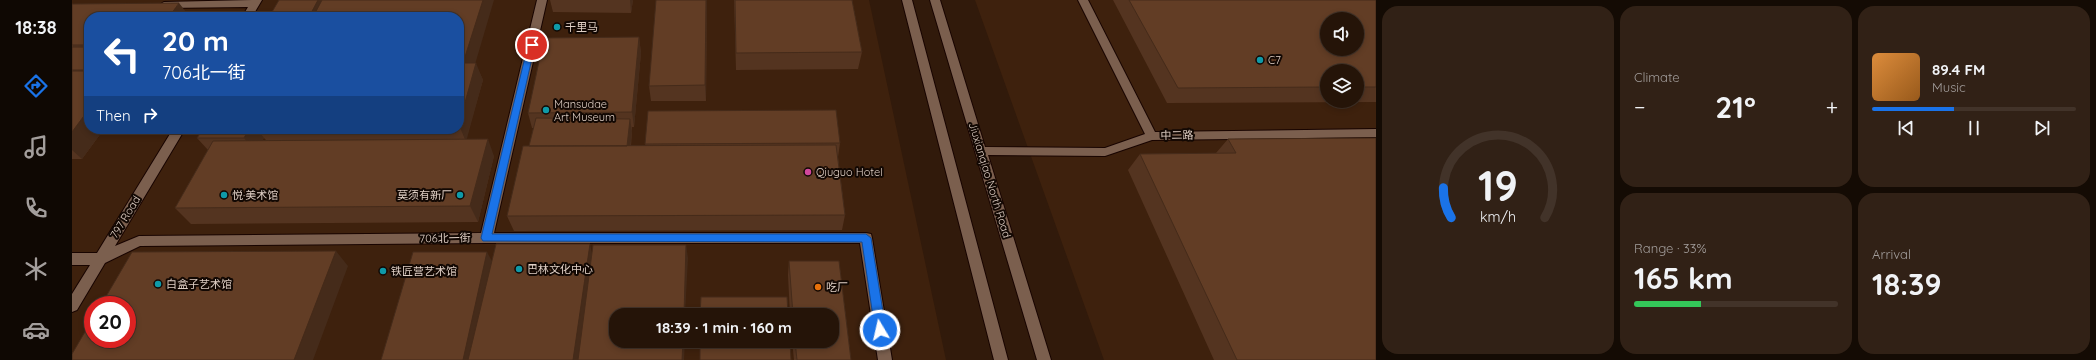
<!DOCTYPE html>
<meta charset="utf-8">
<style>
:root{--surface:#251408;--page:#312116;--text:#f1f3f6;--muted:#a39e9c;--line:#423329;--accent:#1a73e8}
body{margin:0;font-family:Quicksand,"Noto Sans SC",sans-serif;background:var(--page);color:var(--text);height:100vh;display:flex;flex-direction:column;font-size:15px;white-space:nowrap}
*{box-sizing:border-box;margin:0}
p{font-size:13px;color:var(--muted)}
.icon{flex:none;width:22px;height:22px;fill:none;stroke:currentColor;stroke-width:2;stroke-linecap:round;stroke-linejoin:round}
.map{position:relative;flex:1;overflow:hidden}
.sheet{display:flex;flex-direction:column;gap:6px;padding:6px;background:#140b04;width:720px}
.sheet>*{flex:none}
.banner{position:absolute;left:12px;top:12px;width:380px;height:122px;border-radius:16px;box-shadow:0 2px 6px #0003,0 0 0 1px var(--line);background:#1a4fa0;color:#fff;overflow:hidden}
.buttons{position:absolute;left:1248px;top:12px;display:grid;gap:8px}
.buttons a{display:grid;place-items:center;width:44px;height:44px;border-radius:50%;background:var(--surface);box-shadow:0 2px 6px #0003,0 0 0 1px var(--line);font-size:20px}
.speed{position:absolute;left:12px;top:296px;display:flex;gap:8px;font-size:20px;font-weight:700;text-align:center}
.speed>*{display:grid;place-content:center;width:52px;height:52px;border-radius:50%;background:var(--surface);box-shadow:0 2px 6px #0003,0 0 0 1px var(--line);line-height:1}
.speed .limit{border:6px solid #d22;background:#fff;color:#111}
.pin{position:absolute;display:grid;place-items:center;width:34px;height:34px;color:#fff;margin:-17px;border:2px solid #fff;border-radius:50%;box-shadow:0 1px 4px #0007}
.me{position:absolute;width:44px;margin:-22px;rotate:351deg;stroke-linejoin:round;filter:drop-shadow(0 0 3px #0008)}
.turn{display:flex;align-items:center;gap:14px;height:84px;padding:0 12px;font-size:18px}
.turn .icon{width:52px;height:52px;stroke-width:2.5}
.turn b{display:block;font-size:28px;line-height:34px}
.then{display:flex;align-items:center;height:38px;padding:0 12px;background:#0003;gap:8px;font-size:15px}
.big{font-size:30px;font-weight:700;line-height:1.1}
.sheet .widget{flex:1;display:flex;flex-direction:column;justify-content:center;gap:6px;min-width:0;padding:0 14px;border-radius:16px;background:var(--page)}
.sheet .dial{align-items:center;gap:0}
.dial svg{height:104px;overflow:visible;fill:none;stroke:var(--line);stroke-width:7;stroke-linecap:round;text-anchor:middle}
.dial text{fill:var(--text);stroke:none}
.song{display:flex;align-items:center;gap:12px}
.cover{width:48px;height:48px;border-radius:6px;background:linear-gradient(135deg,hsl(30 70% 55%),hsl(30 70% 35%))}
.played{height:4px;border-radius:2px;background:linear-gradient(90deg,var(--accent) 40%,var(--line) 40%)}
.keys{display:flex;justify-content:space-around;direction:ltr}
.heat{display:flex;justify-content:space-between;align-items:center;font-size:22px;direction:ltr}
.charge{height:6px;border-radius:3px;background:linear-gradient(90deg,#34c759 33%,var(--line) 0)}
.sheet .tiles{flex:1;display:grid;gap:6px;grid-template-columns:repeat(3,1fr)}
.widget:first-child{grid-row:span 2}
.trip{position:absolute;left:537px;top:308px;width:230px;height:40px;border-radius:16px;background:var(--surface);box-shadow:0 2px 6px #0003,0 0 0 1px var(--line);font-weight:700;line-height:40px;text-align:center}
main{display:flex;flex:1;min-height:0}
.tabs{display:flex;flex-direction:column;width:72px;justify-content:space-around;align-items:center;background:#0f0803;color:var(--muted)}
.tabs .icon{width:28px;height:28px}
.tabs .active{color:var(--accent)}
.tabs b{font-size:18px;color:var(--text)}
.map>svg:first-child{display:block}
.built{fill:#3e210d;fill-rule:evenodd}
.lines{fill:none;stroke-linecap:round;stroke-linejoin:round}
.minor-casing{stroke:#180400;stroke-width:2}
.minor{fill:#7b5f4e;fill-rule:evenodd}
.wall{fill:#543420;fill-rule:evenodd}
.shaded-wall{fill:#452b1a}
.building{fill:#623d25;stroke:#452b1a;fill-rule:evenodd}
.route{fill:#1a73e8;stroke:#114b97}
.culture-dot{fill:#0f9aa8;stroke:#120803;stroke-width:1.5}
.hotel-dot{fill:#d1479c;stroke:#120803;stroke-width:1.5}
.food-dot{fill:#e8710a;stroke:#120803;stroke-width:1.5}
.labels{text-anchor:middle;dominant-baseline:central;stroke-width:4;stroke-linejoin:round;paint-order:stroke}
.poi-label{font-size:11px;fill:#dfcfc5;stroke:#120803;text-anchor:start}
.street-label{font-size:11px;fill:#dfcfc5;stroke:#120803}
</style>
<main>
<nav class="tabs">
<b>18:38</b>
<svg class="icon active" aria-label="directions" viewBox="0 0 24 24"><path d="M12 3l9 9-9 9-9-9zM9 14v-3h6M13 9l2 2-2 2"/></svg>
<svg class="icon" aria-label="music" viewBox="0 0 24 24"><path d="M9 18V5l10-2v13"/><circle cx="6" cy="18" r="3"/><circle cx="16" cy="16" r="3"/></svg>
<svg class="icon" aria-label="phone" viewBox="0 0 24 24"><path d="M5 4h4l2 5-3 2q2 4 5 5l2-3 5 2v4C11 20 4 13 5 4z"/></svg>
<svg class="icon" aria-label="climate" viewBox="0 0 24 24"><path d="M12 3v18M4 7l16 10M4 17L20 7"/></svg>
<svg class="icon" aria-label="car" viewBox="0 0 24 24"><path d="M5 17H2v-5l4-1 3-4h7l3 4 3 1v5h-3M9 17h6M6 11h13"/><circle cx="7" cy="17" r="2"/><circle cx="17" cy="17" r="2"/></svg>
</nav>
<div class="map">
<svg width="1304" height="360" viewBox="0 0 1304 360">
<rect width="100%" height="100%" fill="#311a0b"/>
<path class="built" d="M0,0H797L874,360H0ZM17,17H387V129H17ZM21,305H55V339H21ZM544,315H760V341H544Z
M903,0H1304V360H1032ZM1255,19H1285V49H1255ZM1255,71H1285V101H1255Z"/>
<g class="lines">
<g class="minor-casing">
<path id="minor" d="M180,0H190L180,17H170L176,7L92,8L87,5L92,2Z
M465,0H475L422,233H794L799,234L800,238L820,360H806L788,243H414L68,246L33,263L5,310L0,312V294L18,265H0V253H25L101,129H113L43,246L67,236L409,233Z
M830,0H840L936,360H922Z
M858,0H868L913,147L1033,148L1073,134L1006,0H1016L1083,132L1304,129V137L1080,140L1033,156L916,155L979,360H965Z"/>
</g>
<use href="#minor" class="minor"/>
</g>
<path class="wall" d="M478,0H561L559,13L481,12Z
M635,0L634,101H579L577,86Z
M662,0H780L790,52L786,69L664,70Z
M1041,0H1304V102L1095,103ZM1255,71H1285V101H1255Z
M0,4L17,17V129H32L10,159H0Z
M387,17L403,63L411,80L394,139L422,156L406,222L119,224L103,208L136,150L125,138L131,129H387ZM192,138L194,140H190Z
M567,37L569,53L562,127H560V131L559,146H574L573,144L768,143L766,157L773,215L770,230L442,231L435,216L457,146L462,128H460L456,113Z
M1156,139L1304,360H1142L1056,170L1068,154L1144,153Z
M717,261H767L779,360H722L720,341H760V315H718L716,275Z"/>
<path class="shaded-wall" d="M246,0H262L253,17H237Z
M411,0H422L399,78L392,60Z
M558,0H561L559,13Z
M634,0H635L634,101L633,85Z
M107,3L118,17H97Z
M567,37L569,53L562,127L560,112Z
M404,63L411,80L394,142L387,125V124Z
M17,109V129H32L10,159L0,150V132Z
M558,119L560,131L557,159L555,147Z
M177,129H185L192,138L184,153L172,138Z
M416,139L422,156L406,222L398,206Z
M518,244L521,258L507,360H501Z
M614,245L616,258L613,315H612Z
M264,251L276,266L241,360H222Z
M415,252L422,265L401,360H391Z
M611,341H613L612,360H610Z"/>
<path class="building" d="M207,0H246L237,17H197Z
M250,0H411L392,60H387V17H241Z
M584,0H634L633,85L577,86Z
M663,0H780L790,52L664,53Z
M1057,0H1304V87H1285V71H1255V87L1106,88ZM1255,19H1285V49H1255Z
M107,3L97,17H17V45H0V4Z
M567,37L560,112L456,113L472,38Z
M0,47H17V70H0Z
M387,63H404L387,124Z
M0,71H17V109L0,132Z
M764,110L768,143L573,144L576,111Z
M464,118L558,119L555,146H457Z
M131,129H177L172,138H125Z
M1304,138V360H1165L1068,154L1164,153L1156,139Z
M416,139L398,206L103,208L141,141Z
M764,145L773,215L435,216L451,146Z
M424,244H518L501,360H396Z
M521,245H614L612,315H544V341H611L610,360H506Z
M264,251L222,360H0V354L21,318V339H55V305H29L60,252Z
M341,252H415L391,360H309Z
M717,261H767L779,360H725L723,341H760V315H721Z
M629,297H715L716,315H628Z
M628,341H718L719,360H628Z"/>
<path class="route" d="M460,42L463,45L420,234H794L799,238L814,330L812,333L808,334L805,333L803,330L790,242L411,241L409,238L456,45Z"/>
<g class="culture-dot">
<circle cx="485" cy="27" r="4"/>
<circle cx="1188" cy="60" r="4"/>
<circle cx="474" cy="110" r="4"/>
<circle cx="152" cy="195" r="4"/>
<circle cx="388" cy="195" r="4"/>
<circle cx="447" cy="269" r="4"/>
<circle cx="311" cy="271" r="4"/>
<circle cx="86" cy="284" r="4"/>
</g>
<circle class="hotel-dot" cx="736" cy="172" r="4"/>
<circle class="food-dot" cx="746" cy="287" r="4"/>
<g class="labels">
<g class="poi-label">
<text x="493" y="27">千里马</text>
<text x="1196" y="60">C7</text>
<text x="482" y="104">Mansudae<tspan x="482" dy="13">Art Museum</tspan></text>
<text x="744" y="172">Qiuguo Hotel</text>
<text x="160" y="195">悦·美术馆</text>
<text x="380" y="195" text-anchor="end">莫须有新厂</text>
<text x="455" y="269">巴林文化中心</text>
<text x="319" y="271">铁匠营艺术馆</text>
<text x="94" y="284">白盒子艺术馆</text>
<text x="754" y="287">吃厂</text>
</g>
<g class="street-label">
<text transform="translate(1105 135) rotate(-1)">中二路</text>
<text transform="translate(918 180) rotate(73)">Jiuxianqiao North Road</text>
<text transform="translate(53 217) rotate(-59)">797 Road</text>
<text transform="translate(373 238) rotate(-1)">706北一街</text>
</g>
</g>
</svg>
<div class="buttons">
<a><svg class="icon" aria-label="sound" viewBox="0 0 24 24"><path d="M4 9h4l5-4v14l-5-4H4zM17 9q2 3 0 6"/></svg></a>
<a><svg class="icon" aria-label="layers" viewBox="0 0 24 24"><path d="M12 4l9 5-9 5-9-5zM3 14l9 5 9-5"/></svg></a>
</div>
<div class="speed"><div class="limit">20</div></div>
<div class="pin" style="left:460px;top:45px;background:#d93025"><svg class="icon" aria-label="arrive" viewBox="0 0 24 24"><path d="M6 21V4h12l-3 4 3 4H6"/></svg></div>
<svg class="me" style="left:808px;top:330px" viewBox="-20 -20 40 40"><circle r="17" fill="#1a73e8" stroke="#fff" stroke-width="3"/><path d="M0-11L8 9 0 5-8 9z" fill="#fff"/></svg>
<div class="trip">18:39 · 1 min · 160 m</div>
<div class="banner">
<div class="turn"><svg class="icon" aria-label="left" viewBox="0 0 24 24"><path d="M17 20v-9H6M10 6l-5 5 5 5"/></svg><div><b>20 m</b>706北一街</div></div>
<div class="then">Then<svg class="icon" aria-label="right" viewBox="0 0 24 24"><path d="M7 20v-9h11M14 6l5 5-5 5"/></svg></div>
</div>
</div>
<section class="sheet">
<div class="tiles">
<div class="widget dial"><svg viewBox="0 0 100 80">
<path d="M14 69A42 42 0 1 1 86 69"/>
<path d="M14 69A42 42 0 0 1 8 46" stroke="#1a73e8"/>
<text x="50" y="56" font-size="32" font-weight="700">19</text>
<text x="50" y="72" font-size="11">km/h</text>
</svg></div>
<div class="widget"><p>Climate</p>
<div class="heat"><a>−</a><b class="big">21°</b><a>+</a></div>
</div>
<div class="widget">
<div class="song"><i class="cover"></i><div><b>89.4 FM</b><p>Music</p></div></div>
<div class="played"></div>
<div class="keys"><svg class="icon" aria-label="previous" viewBox="0 0 24 24"><path d="M18 5L8 12l10 7zM5 5v14"/></svg><svg class="icon" aria-label="pause" viewBox="0 0 24 24"><path d="M8 5v14M16 5v14"/></svg><svg class="icon" aria-label="next" viewBox="0 0 24 24"><path d="M6 5l10 7-10 7zM19 5v14"/></svg></div>
</div>
<div class="widget"><p>Range · 33%</p><b class="big">165 km</b><div class="charge"></div></div>
<div class="widget"><p>Arrival</p><b class="big">18:39</b></div>
</div>
</section>
</main>
